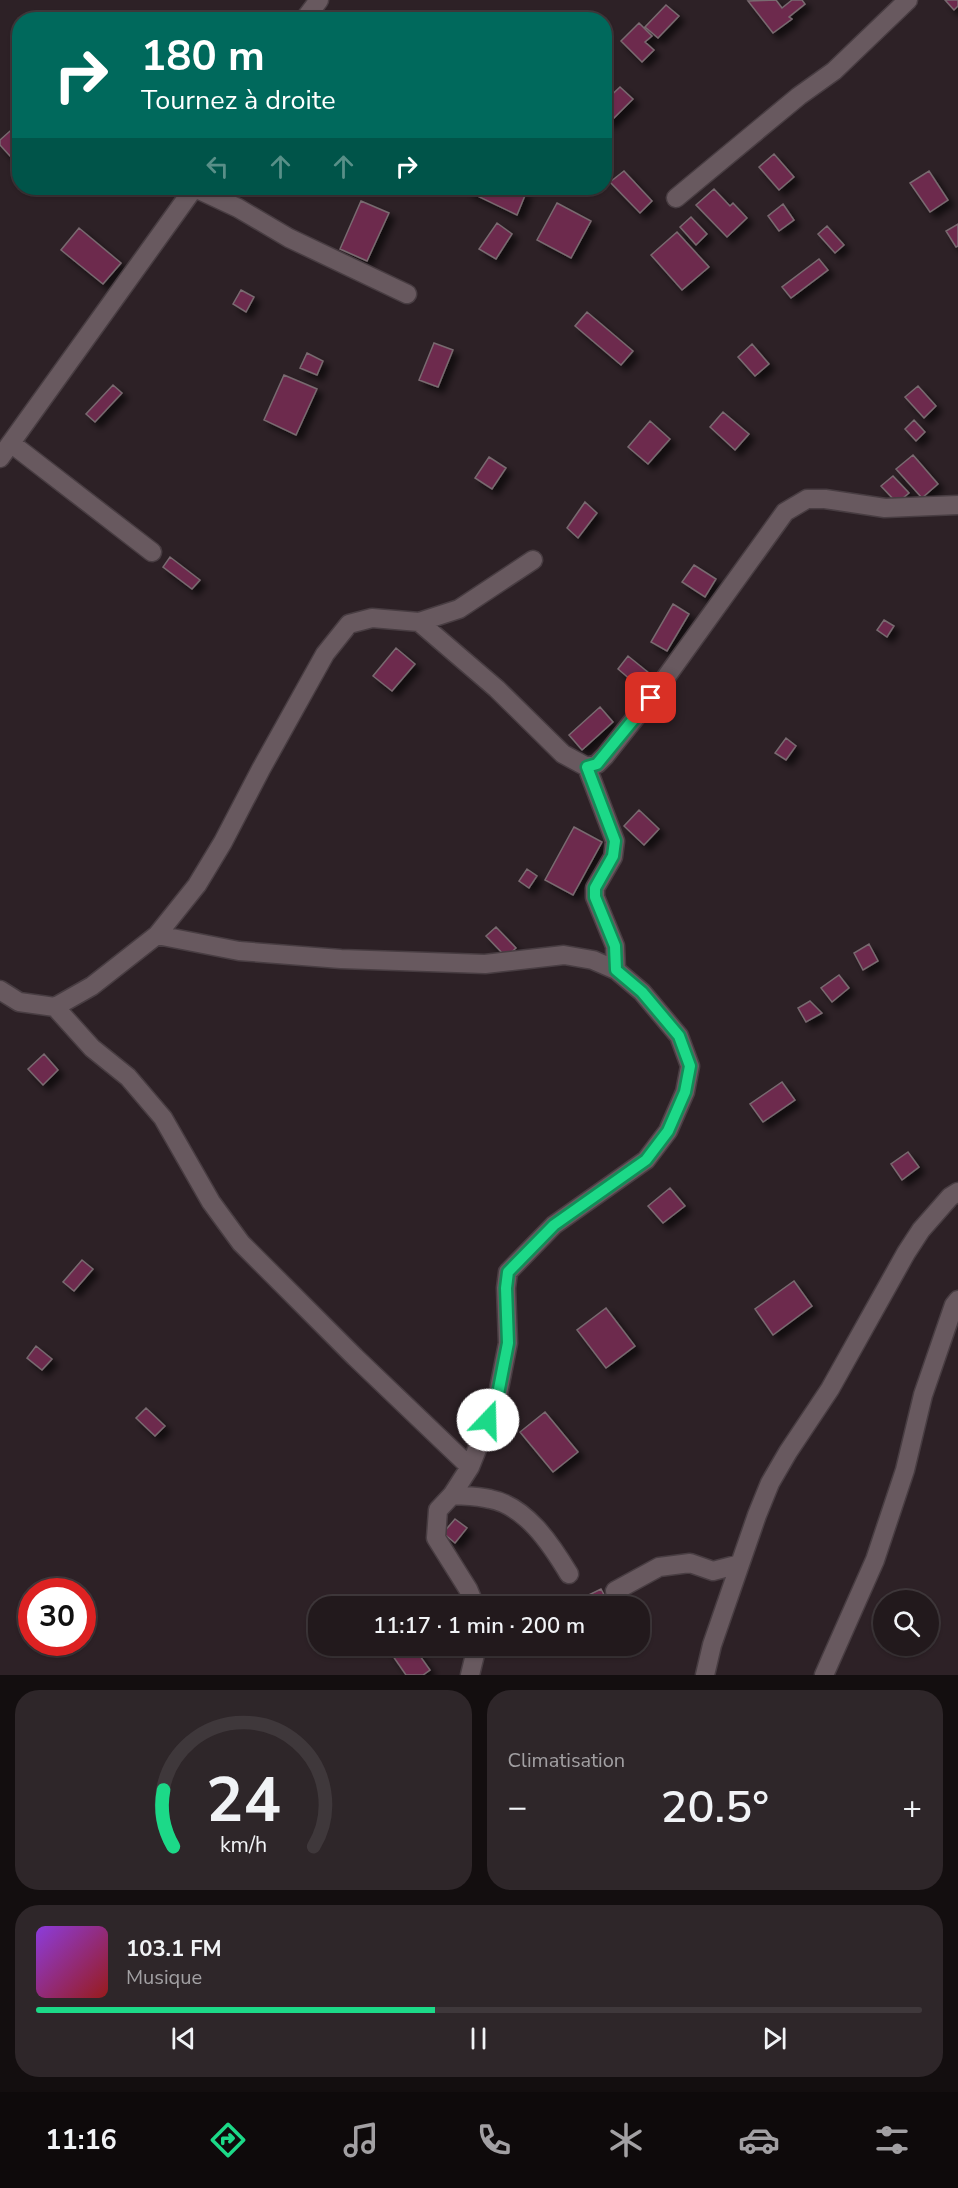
<!DOCTYPE html>
<html lang="fr">
<meta charset="utf-8">
<style>
:root{--surface:#22191c;--page:#2e2629;--text:#f1f3f6;--muted:#a2a0a3;--line:#3f383b;--accent:#1cd988}
body{margin:0;font-family:"Nunito Sans",sans-serif;background:var(--page);color:var(--text);height:100vh;display:flex;flex-direction:column;font-size:22px;white-space:nowrap}
*{box-sizing:border-box;margin:0}
p{font-size:20px;color:var(--muted)}
.icon{flex:none;width:33px;height:33px;fill:none;stroke:currentColor;stroke-width:2;stroke-linecap:round;stroke-linejoin:round}
.map{position:relative;height:1675px;overflow:hidden}
.side{display:flex;flex-direction:column;gap:15px;padding:15px;background:#130e0f;flex:1}
.side>*{flex:none}
.top-card{position:absolute;left:12px;top:12px;width:600px;height:183px;border-radius:24px;box-shadow:0 2px 4px #0004,0 0 0 2px var(--line);background:#00695c;color:#fff;overflow:hidden}
.tools{position:absolute;left:873px;top:1590px;display:grid;gap:12px}
.tools a{display:grid;place-items:center;width:66px;height:66px;border-radius:50%;background:var(--surface);box-shadow:0 2px 4px #0004,0 0 0 2px var(--line);font-size:30px}
.speed{position:absolute;left:18px;top:1578px;display:flex;gap:12px;font-size:30px;font-weight:700;text-align:center}
.speed>*{display:grid;place-content:center;width:78px;height:78px;border-radius:50%;background:var(--surface);box-shadow:0 2px 4px #0004,0 0 0 2px var(--line);line-height:1}
.speed .limit{border:9px solid #d22;background:#fff;color:#111}
.pin{position:absolute;display:grid;place-items:center;width:51px;height:51px;color:#fff;margin:-26px;border-radius:12px;box-shadow:0 3px 9px #0006}
.me{position:absolute;width:66px;margin:-33px;rotate:21deg;stroke-linejoin:round;filter:drop-shadow(0 0 4px #0008)}
.turn{display:flex;align-items:center;gap:21px;height:126px;padding:0 30px;font-size:27px}
.turn .icon{width:78px;height:78px;stroke-width:2.5}
.turn b{display:block;font-size:42px;line-height:51px}
.lanes{display:flex;align-items:center;height:57px;padding:0 30px;background:#0003;justify-content:center;gap:30px;direction:ltr}
.lanes .off{opacity:.35}
.big{font-size:45px;font-weight:600;line-height:1.1}
.side .card{flex:1;display:flex;flex-direction:column;justify-content:center;gap:9px;min-width:0;padding:0 21px;border-radius:24px;background:var(--page)}
.side .dial{align-items:center;gap:0}
.dial svg{height:156px;overflow:visible;fill:none;stroke:var(--line);stroke-width:7;stroke-linecap:round;text-anchor:middle}
.dial text{fill:var(--text);stroke:none}
.song{display:flex;align-items:center;gap:18px}
.cover{width:72px;height:72px;border-radius:9px;background:linear-gradient(135deg,hsl(270 70% 55%),hsl(0 70% 35%))}
.played{height:6px;border-radius:3px;background:linear-gradient(90deg,var(--accent) 45%,var(--line) 45%)}
.keys{display:flex;justify-content:space-around;direction:ltr}
.heat{display:flex;justify-content:space-between;align-items:center;font-size:33px;direction:ltr}
.side .tiles{flex:1;display:grid;gap:15px;grid-template-columns:1fr 1fr}
.card:last-child{grid-column:span 2}
.trip{position:absolute;left:308px;top:1596px;width:342px;height:60px;border-radius:24px;background:var(--surface);box-shadow:0 2px 4px #0004,0 0 0 2px var(--line);font-weight:600;line-height:60px;text-align:center}
.tabs{display:flex;height:96px;justify-content:space-around;align-items:center;background:#0e0a0b;color:var(--muted)}
.tabs .icon{width:42px;height:42px}
.tabs .selected{color:var(--accent)}
.tabs b{font-size:27px;color:var(--text)}
.map>svg:first-child{display:block}
.building{fill:#6d2a4e;stroke:#796a70;stroke-width:1.5;filter:url(#shadow)}
.lines{fill:none;stroke-linecap:round;stroke-linejoin:round}
.street-casing{stroke:#483d42;stroke-width:21}
.street{stroke:#68595f;stroke-width:18}
.route-casing{stroke:#128d58;stroke-width:15}
.route{stroke:#1cd988;stroke-width:10}
</style>
<div class="map">
<svg width="958" height="1675" viewBox="0 0 958 1675">
<defs>
<filter id="shadow"><feDropShadow dx="5.5" dy="5.5" stdDeviation="3" flood-color="#0009"/></filter>
</defs>
<rect width="100%" height="100%" fill="#2d2126"/>
<path class="building" d="M776,0L782,8L792,0H802L805,4L789,17L792,19L773,33L748,1Z
M945,0H958V6L954,10Z
M666,5L679,16L658,38L645,27Z
M639,23L652,36L645,42L654,50L642,62L621,41Z
M620,87L633,99L609,123L604,118V102Z
M19,123L20,147L10,156L0,145V140Z
M774,154L794,177L779,190L759,167Z
M624,171L652,201L640,213L610,182Z
M929,171L948,200L930,212L910,183Z
M469,188H514L526,193L517,215L467,191Z
M714,189L730,206L733,203L747,218L727,237L696,205Z
M361,201L389,213L367,261L340,249Z
M557,203L591,221L571,258L537,240Z
M783,204L794,220L779,231L768,216Z
M691,217L707,234L696,245L680,227Z
M497,223L512,234L496,259L479,249Z
M958,224V246L956,247L946,231Z
M827,226L844,245L835,253L818,234Z
M79,228L121,263L103,284L61,250Z
M677,232L709,267L682,290L651,255Z
M819,259L828,270L791,298L782,287Z
M241,290L254,297L246,312L233,304Z
M587,312L633,351L621,365L575,326Z
M434,343L453,350L438,387L419,380Z
M752,344L769,364L755,376L738,357Z
M307,353L323,361L317,375L300,368Z
M284,375L317,389L296,435L264,420Z
M113,385L122,393L95,422L86,414Z
M918,386L936,406L924,418L905,397Z
M723,412L749,434L735,450L710,427Z
M914,420L925,432L916,441L905,429Z
M650,421L670,439L648,464L628,447Z
M913,455L938,484L922,498L896,469Z
M489,457L506,468L492,489L475,478Z
M893,476L909,493L897,503L881,486Z
M585,502L597,513L578,538L567,528Z
M170,557L200,580L192,589L163,567Z
M694,565L716,579L705,597L682,582Z
M673,604L689,614L667,651L651,642Z
M884,620L894,626L887,637L877,630Z
M396,648L415,664L392,691L373,676Z
M628,656L649,673L638,686L618,669Z
M600,707L613,722L582,750L569,735Z
M786,738L796,746L786,760L775,753Z
M639,810L659,829L644,845L624,826Z
M574,827L602,842L573,895L545,880Z
M527,869L537,876L529,888L519,881Z
M496,927L516,948L506,957L486,936Z
M869,944L878,961L863,970L854,953Z
M839,975L849,988L832,1002L821,988Z
M810,1001L822,1013L806,1022L798,1008Z
M44,1054L58,1070L43,1085L28,1069Z
M782,1082L795,1100L763,1122L750,1104Z
M908,1152L919,1167L902,1180L891,1164Z
M670,1188L685,1206L663,1223L648,1206Z
M82,1260L93,1269L74,1291L63,1282Z
M794,1281L812,1306L773,1335L755,1309Z
M606,1308L635,1346L606,1368L577,1330Z
M36,1346L52,1359L42,1370L27,1358Z
M146,1408L165,1426L155,1436L136,1418Z
M545,1412L578,1452L553,1472L520,1432Z
M455,1519L467,1528L455,1543L443,1533Z
M601,1589L608,1602L599,1606H574L572,1603Z
M386,1646H413L430,1670L423,1675H406Z"/>
<g class="lines">
<g class="street-casing">
<path id="street" d="M304,20L319,0
M195,188L238,208L289,238L407,294
M676,198L799,96L834,71L908,0
M12,444L152,552
M0,458L194,188
M419,622L459,609L533,560
M157,935L239,951L341,959L485,964L564,955L593,960L616,970
M0,990L19,1002L55,1007L92,1048L128,1077L163,1118L211,1202L241,1243L355,1357L470,1467
M55,1007L92,986L157,935L197,885L223,842L261,769L325,654L349,624L372,618L419,622L497,689L563,754L587,767L597,764L605,756L651,698L785,512L807,499H825L885,508L958,505
M452,1495C465,1496 478,1496 490,1499C526,1506 551,1544 569,1574
M615,1591L659,1567L690,1563L713,1571L740,1564
M475,1606L468,1589L436,1538L438,1510L452,1495L470,1467L497,1399L508,1343L506,1288L508,1272L554,1225L646,1160L668,1131L685,1092L690,1066L679,1036L642,992L616,970L615,946L595,897V888L613,857L615,841L587,767
M470,1675L477,1646
M705,1675L712,1645L757,1515L770,1483L788,1452L830,1389L906,1253L921,1230L950,1197L958,1192
M824,1675L875,1560L905,1470L923,1395L954,1305L958,1300"/>
</g>
<use href="#street" class="street"/>
</g>
<g class="lines">
<g class="route-casing">
<path id="route" d="M488,1420L497,1399L508,1343L506,1288L508,1272L554,1225L646,1160L668,1131L685,1092L690,1066L679,1036L642,992L616,970L615,946L595,897V888L613,856L615,841L587,767L597,764L651,698"/>
</g>
<use href="#route" class="route"/>
</g>
</svg>
<div class="tools">
<a><svg class="icon" aria-label="search" viewBox="0 0 24 24"><circle cx="10" cy="10" r="6"/><path d="M15 15l6 6"/></svg></a>
</div>
<div class="speed"><div class="limit">30</div></div>
<div class="pin" style="left:651px;top:698px;background:#d93025"><svg class="icon" aria-label="arrive" viewBox="0 0 24 24"><path d="M6 21V4h12l-3 4 3 4H6"/></svg></div>
<svg class="me" style="left:488px;top:1420px" viewBox="-20 -20 40 40"><circle r="19" fill="#fff"/><path d="M0-13L10 11 0 6-10 11z" fill="#1cd988"/></svg>
<div class="trip">11:17 · 1 min · 200 m</div>
<div class="top-card">
<div class="turn"><svg class="icon" aria-label="right" viewBox="0 0 24 24"><path d="M7 20v-9h11M14 6l5 5-5 5"/></svg><div><b>180 m</b>Tournez à droite</div></div>
<div class="lanes"><svg class="icon off" aria-label="left" viewBox="0 0 24 24"><path d="M17 20v-9H6M10 6l-5 5 5 5"/></svg><svg class="icon off" aria-label="ahead" viewBox="0 0 24 24"><path d="M12 20V5M6 11l6-6 6 6"/></svg><svg class="icon off" aria-label="ahead" viewBox="0 0 24 24"><path d="M12 20V5M6 11l6-6 6 6"/></svg><svg class="icon" aria-label="right" viewBox="0 0 24 24"><path d="M7 20v-9h11M14 6l5 5-5 5"/></svg></div>
</div>
</div>
<section class="side">
<div class="tiles">
<div class="card dial"><svg viewBox="0 0 100 80">
<path d="M14 69A42 42 0 1 1 86 69"/>
<path d="M14 69A42 42 0 0 1 9 40" stroke="#1cd988"/>
<text x="50" y="56" font-size="32" font-weight="700">24</text>
<text x="50" y="72" font-size="11">km/h</text>
</svg></div>
<div class="card"><p>Climatisation</p>
<div class="heat"><a>−</a><b class="big">20.5°</b><a>+</a></div>
</div>
<div class="card">
<div class="song"><i class="cover"></i><div><b>103.1 FM</b><p>Musique</p></div></div>
<div class="played"></div>
<div class="keys"><svg class="icon" aria-label="previous" viewBox="0 0 24 24"><path d="M18 5L8 12l10 7zM5 5v14"/></svg><svg class="icon" aria-label="pause" viewBox="0 0 24 24"><path d="M8 5v14M16 5v14"/></svg><svg class="icon" aria-label="next" viewBox="0 0 24 24"><path d="M6 5l10 7-10 7zM19 5v14"/></svg></div>
</div>
</div>
</section>
<nav class="tabs">
<b>11:16</b>
<svg class="icon selected" aria-label="directions" viewBox="0 0 24 24"><path d="M12 3l9 9-9 9-9-9zM9 14v-3h6M13 9l2 2-2 2"/></svg>
<svg class="icon" aria-label="music" viewBox="0 0 24 24"><path d="M9 18V5l10-2v13"/><circle cx="6" cy="18" r="3"/><circle cx="16" cy="16" r="3"/></svg>
<svg class="icon" aria-label="phone" viewBox="0 0 24 24"><path d="M5 4h4l2 5-3 2q2 4 5 5l2-3 5 2v4C11 20 4 13 5 4z"/></svg>
<svg class="icon" aria-label="climate" viewBox="0 0 24 24"><path d="M12 3v18M4 7l16 10M4 17L20 7"/></svg>
<svg class="icon" aria-label="car" viewBox="0 0 24 24"><path d="M5 17H2v-5l4-1 3-4h7l3 4 3 1v5h-3M9 17h6M6 11h13"/><circle cx="7" cy="17" r="2"/><circle cx="17" cy="17" r="2"/></svg>
<svg class="icon" aria-label="filters" viewBox="0 0 24 24"><path d="M4 7h16M4 17h16"/><circle cx="9" cy="7" r="2"/><circle cx="15" cy="17" r="2"/></svg>
</nav>
